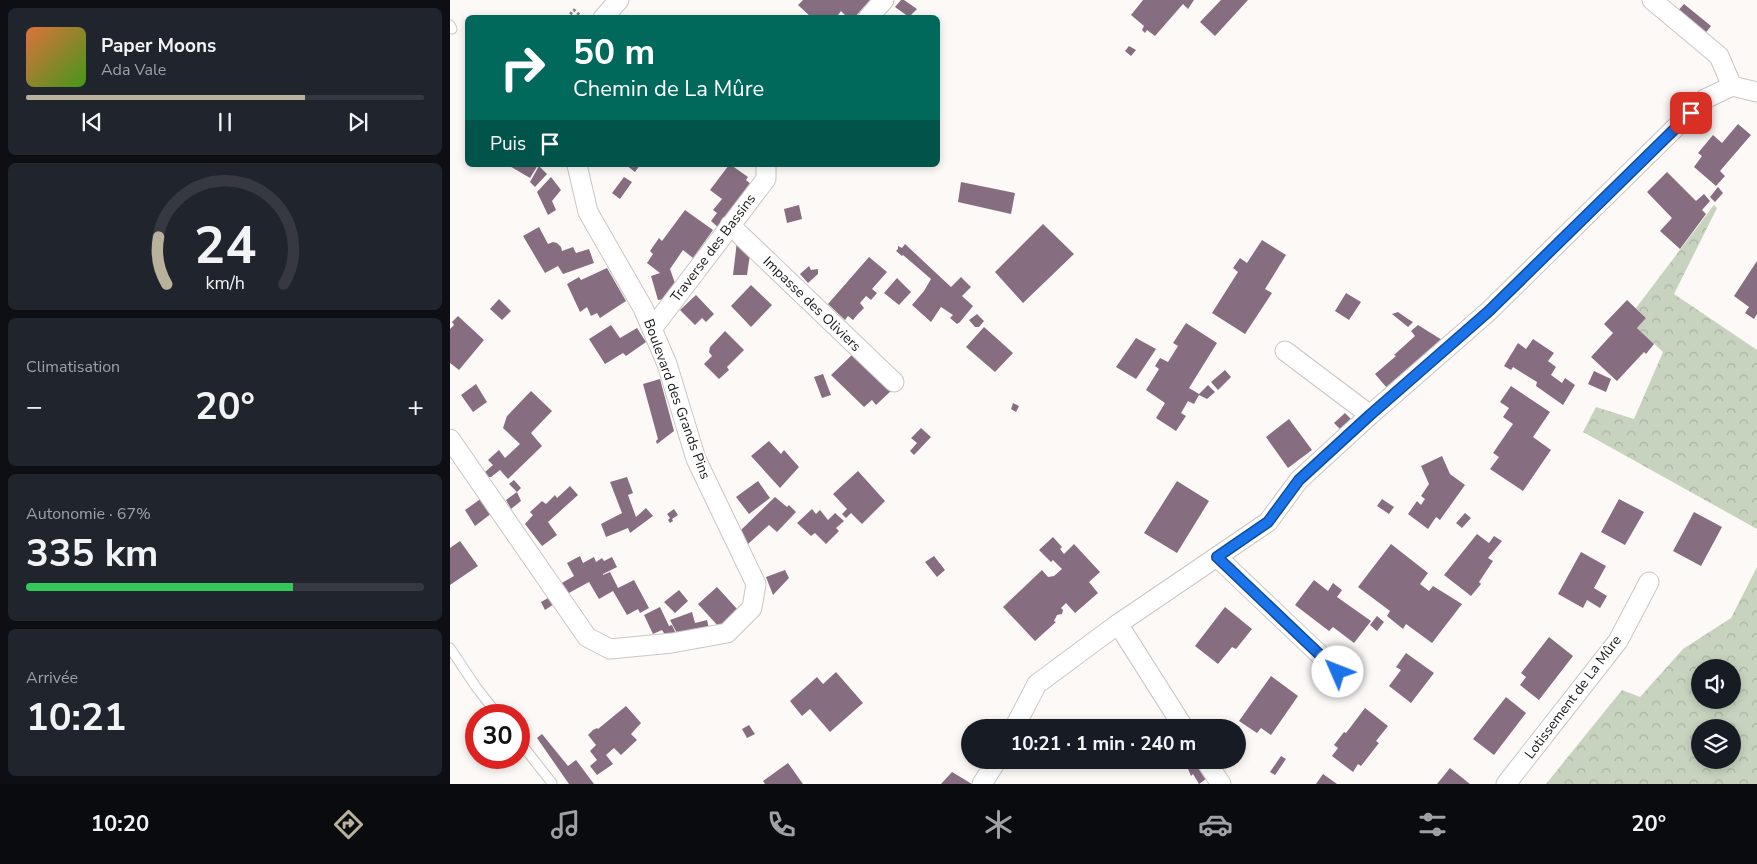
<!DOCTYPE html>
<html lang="fr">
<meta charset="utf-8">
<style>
:root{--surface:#171b24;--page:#20242c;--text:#f1f3f6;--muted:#9ea1a6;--line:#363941;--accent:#b9b19c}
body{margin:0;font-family:"Nunito Sans",sans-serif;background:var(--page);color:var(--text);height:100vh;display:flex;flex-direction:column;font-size:19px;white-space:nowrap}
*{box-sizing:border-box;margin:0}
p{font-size:16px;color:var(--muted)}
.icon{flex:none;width:28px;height:28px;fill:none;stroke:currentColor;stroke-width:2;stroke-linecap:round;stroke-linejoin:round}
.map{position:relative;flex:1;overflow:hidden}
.panel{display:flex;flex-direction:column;gap:8px;padding:8px;background:#0d0f14;width:450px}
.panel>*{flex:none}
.guide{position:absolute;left:15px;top:15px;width:475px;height:152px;border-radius:8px;box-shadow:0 2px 8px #0003;background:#00695c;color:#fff;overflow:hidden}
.tools{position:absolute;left:1241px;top:659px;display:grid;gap:10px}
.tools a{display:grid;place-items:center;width:50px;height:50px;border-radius:50%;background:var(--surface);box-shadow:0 2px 8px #0003;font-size:25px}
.speed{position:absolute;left:15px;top:704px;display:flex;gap:10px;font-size:25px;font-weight:700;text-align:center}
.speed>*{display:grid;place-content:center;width:65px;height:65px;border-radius:50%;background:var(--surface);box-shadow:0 2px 8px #0003;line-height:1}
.speed .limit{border:8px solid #d22;background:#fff;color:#111}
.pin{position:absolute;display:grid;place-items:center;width:42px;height:42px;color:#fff;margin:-21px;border-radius:10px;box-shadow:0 2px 8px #0006}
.me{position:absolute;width:55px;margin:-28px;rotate:314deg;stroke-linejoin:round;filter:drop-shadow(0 0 4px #0008)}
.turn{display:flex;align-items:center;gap:18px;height:105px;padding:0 25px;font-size:22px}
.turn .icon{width:65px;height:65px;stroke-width:2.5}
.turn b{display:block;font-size:35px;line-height:42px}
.then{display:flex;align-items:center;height:48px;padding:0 25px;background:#0003;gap:10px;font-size:19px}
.big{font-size:38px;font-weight:700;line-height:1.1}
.panel .card{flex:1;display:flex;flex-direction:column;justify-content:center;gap:8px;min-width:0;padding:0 18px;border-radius:8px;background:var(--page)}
.panel .dial{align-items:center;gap:0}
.dial svg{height:130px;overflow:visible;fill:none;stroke:var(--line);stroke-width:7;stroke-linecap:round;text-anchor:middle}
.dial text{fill:var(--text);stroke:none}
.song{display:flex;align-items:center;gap:15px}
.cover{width:60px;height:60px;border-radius:8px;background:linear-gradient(135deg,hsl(20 70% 55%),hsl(100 70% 35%))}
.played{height:5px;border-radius:2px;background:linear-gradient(90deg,var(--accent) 70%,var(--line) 70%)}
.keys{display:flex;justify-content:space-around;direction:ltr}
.heat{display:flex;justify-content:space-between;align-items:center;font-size:28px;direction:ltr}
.charge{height:8px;border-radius:4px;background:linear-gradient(90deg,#34c759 67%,var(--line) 0)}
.trip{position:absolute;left:511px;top:719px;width:285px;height:50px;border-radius:25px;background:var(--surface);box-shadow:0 2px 8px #0003;font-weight:700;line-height:50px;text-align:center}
.tabs{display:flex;height:80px;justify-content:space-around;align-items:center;background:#090b0e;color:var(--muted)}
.tabs .icon{width:35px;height:35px}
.tabs .selected{color:var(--accent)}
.tabs b{font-size:22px;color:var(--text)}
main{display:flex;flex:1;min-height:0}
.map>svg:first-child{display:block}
.forest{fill:url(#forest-crowns);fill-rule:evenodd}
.building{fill:#866e80}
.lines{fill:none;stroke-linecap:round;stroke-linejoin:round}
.service-casing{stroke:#cac6c5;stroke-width:11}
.minor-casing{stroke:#cac6c5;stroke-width:21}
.path{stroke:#888684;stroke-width:3;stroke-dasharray:2.5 2.5;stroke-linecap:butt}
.service{stroke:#fff;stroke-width:9}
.minor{stroke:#fff;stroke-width:19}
.route-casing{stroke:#114b97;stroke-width:12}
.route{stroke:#1a73e8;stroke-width:9}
.labels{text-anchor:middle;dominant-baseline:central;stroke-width:4;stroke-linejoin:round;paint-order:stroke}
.street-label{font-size:14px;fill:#171615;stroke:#fff}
</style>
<main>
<section class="panel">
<div class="card">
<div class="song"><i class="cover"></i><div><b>Paper Moons</b><p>Ada Vale</p></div></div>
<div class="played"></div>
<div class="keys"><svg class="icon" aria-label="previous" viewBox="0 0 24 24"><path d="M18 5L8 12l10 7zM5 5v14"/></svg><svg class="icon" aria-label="pause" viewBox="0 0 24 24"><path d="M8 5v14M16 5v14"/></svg><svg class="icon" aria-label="next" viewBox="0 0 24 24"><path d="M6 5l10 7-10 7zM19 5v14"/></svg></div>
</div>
<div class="card dial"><svg viewBox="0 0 100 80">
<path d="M14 69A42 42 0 1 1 86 69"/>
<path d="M14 69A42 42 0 0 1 9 40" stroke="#b9b19c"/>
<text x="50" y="56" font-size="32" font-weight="700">24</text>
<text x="50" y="72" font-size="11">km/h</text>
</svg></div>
<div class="card"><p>Climatisation</p>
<div class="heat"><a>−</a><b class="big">20°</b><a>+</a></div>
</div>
<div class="card"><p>Autonomie · 67%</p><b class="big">335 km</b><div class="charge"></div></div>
<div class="card"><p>Arrivée</p><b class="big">10:21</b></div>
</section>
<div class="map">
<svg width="1307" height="784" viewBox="0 0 1307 784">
<defs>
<pattern id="forest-crowns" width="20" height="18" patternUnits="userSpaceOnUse" patternTransform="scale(1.25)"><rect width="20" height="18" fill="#c7d3be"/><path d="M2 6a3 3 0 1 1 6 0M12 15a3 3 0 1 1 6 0" fill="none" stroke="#aab4a2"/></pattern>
</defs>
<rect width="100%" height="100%" fill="#fcf9f7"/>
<path class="forest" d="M1264,205L1267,208L1224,294L1307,350V529L1133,432L1146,407L1184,419L1213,352L1187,328L1196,318L1186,308Z
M1307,567V784H1096L1172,690L1190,697L1233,649L1281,618ZM1250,668H1282V700H1250ZM1250,728H1282V760H1250Z"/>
<path class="building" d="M353,0H420L404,18H398L391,11L386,18H362L348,5Z
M451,0H454L467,9L459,17L445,7Z
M693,0H744L738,9L733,4L705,36L697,30L695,33L692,30L694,26L681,15Z
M771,0H798L765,36L750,22Z
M1234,4L1261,26L1254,35L1226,13Z
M679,46L686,50L681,56L675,51Z
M1288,124L1301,135L1270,171L1275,176L1266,186L1244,167L1252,156L1248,153L1263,135L1272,143Z
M58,165H88L80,178Z
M176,165H190L185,172Z
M279,165H281L298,177L296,180L302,185L270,229L261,221L267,213L271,216L263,210L272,199L260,190Z
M89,166L97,174L85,187L80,182Z
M1217,172L1246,201L1254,194L1260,201L1252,210L1256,214L1230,249L1210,231L1222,218L1197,192Z
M101,177L111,190L102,201L106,210L98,215L87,192Z
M174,177L182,182L170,199L162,193Z
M511,182L565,193L561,214L508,202Z
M1268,187L1273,193L1265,202L1260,197Z
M349,205L352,219L337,223L334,209Z
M235,210L263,230L243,258L233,250L220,269L226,286L215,299L208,300L201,276L210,273L197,263L203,254L200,251L209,238L212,241Z
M593,224L624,254L573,303L545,272Z
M89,227L98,244L103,242L107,243L111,247L112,251L123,247L126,253L139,249L144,263L113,274L108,266L95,273L73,236Z
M812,240L836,255L815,289L822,293L795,334L762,313L788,272L783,268L790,258L797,263Z
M287,241L300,254L297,275H283Z
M455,244L501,287L511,277L521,287L512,296L523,306L510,322L507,324L500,318L503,315L491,307L481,322L462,305L474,291L481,279L453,255L452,256L446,251L448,249V246L452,248Z
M419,257L437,272L422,289L427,293L421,300L416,296L410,303L414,308L408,314L403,320L398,316L395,320L378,304Z
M1307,261V314L1304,319L1295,313L1299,307L1284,296Z
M359,266L361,270L368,269V274L358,283L350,274Z
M157,268L176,301L150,318L147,313L141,316L137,307L130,312L117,284L129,277L131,280Z
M447,278L461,292L449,305L434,293Z
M301,285L322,305L301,327L281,306Z
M896,293L911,302L899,320L885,311Z
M246,295L264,314L256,322L252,318L245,325L230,310Z
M49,299L61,311L52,320L40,309Z
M1177,300L1196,318L1187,328L1204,344L1196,354L1194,352L1167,381L1141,357L1163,333L1154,324Z
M948,312L958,319L963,322L958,327L942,314Z
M527,314L534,321L529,327H525L519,320Z
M8,316L34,340L9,370L0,363V329L4,325L2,322Z
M736,323L767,343L739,388L749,394L758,385L765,392L757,399L749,395L744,404L738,401L731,413L736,416L726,431L706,418L715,403L696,390L709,369L705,366L710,358L718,362L728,346L723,343Z
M161,325L170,338L187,328L196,342L176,356L173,353L155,364L139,339Z
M968,325L992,340L937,388L925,374L946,356L944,355L965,336L961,331Z
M534,327L563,353L545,372L516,347Z
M275,331L294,350L277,367L279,370L269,379L254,364L262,356L259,352L260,347Z
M686,338L706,349L686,379L666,367Z
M1083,339L1104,353L1098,361L1106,367L1101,375L1112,383L1115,378L1125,385L1113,405L1086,386L1087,382L1063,367L1061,370L1054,366L1068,343L1076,349Z
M403,354L442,390L426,405L422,400L414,407L381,375Z
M775,370L781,377L768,390L761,382Z
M1144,371L1161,379L1156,392L1138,384Z
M373,374L381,395L372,398L364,377Z
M210,379L224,431L207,444L206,441L208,439L193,384Z
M26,384L37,402L23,412L11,395Z
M1061,386L1100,412L1083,437L1101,450L1073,491L1040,469L1049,457L1043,453L1063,424L1053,417L1059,408L1050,402Z
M81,391L102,411L81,433L92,446L58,479L50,470L41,477H38L35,472L43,465L38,460L49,450L55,458L70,444L53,428L57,416Z
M563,403L569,406L566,412L561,409Z
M895,413L901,419L890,429L884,423Z
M839,419L862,450L838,468L816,437Z
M471,428L481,437L464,455L460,451L467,443L461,438Z
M319,441L331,454L334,450L349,467L330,488L301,456Z
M992,456L1000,474L1015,485L990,520L986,517L978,529L958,514L967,501L971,505L975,499L971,496L979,484L971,466Z
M408,471L435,501L412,524L401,513L396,518L392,514L397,509L383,494Z
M177,477L183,493L178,495L186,517L196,508L203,516L180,533L178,528L156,537L151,524L172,513L160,482Z
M64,480L71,488L67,492L59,484Z
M308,481L320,498L299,514L286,497Z
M727,481L759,501L727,553L694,533Z
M120,486L128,495L98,522L107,535L92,546L75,524L83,515L80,512L92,501L96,504L105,495L107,498Z
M67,492L71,501L61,509L56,500Z
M325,497L337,507L339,505L346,512L327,532L319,525L298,544L291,530Z
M32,498L42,513L25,526L15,510Z
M932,499L944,507L939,514L927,506Z
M1169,499L1194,512L1175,545L1151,532Z
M224,509L228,515L222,519L223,521L220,523L218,520L220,518L217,514Z
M362,509L366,514L370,510L378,520L385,513L394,521L386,528L389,531L376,544L365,533L361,536L347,523Z
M1244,512L1272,527L1251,566L1223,551Z
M1015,513L1021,518L1012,528L1006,523Z
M1027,534L1039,543L1044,536L1052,541L1038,558L1043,561L1029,582L1031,584L1021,596L994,575Z
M603,537L612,547L610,549L614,554L624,544L650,572L639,582L648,593L625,613L616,603L611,608L613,610L612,614L607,615L604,621L606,622L585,641L553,607L592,570L598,577L604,576L612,569L603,560L601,562L589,550Z
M10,541L28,566L0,585V548Z
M941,544L978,573L970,584L979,591L983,586L1012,604L982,643L956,624L953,629L937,616L940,611L908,587Z
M1131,552L1156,566L1144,588L1157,596L1150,608L1137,600L1133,608L1108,594Z
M130,556L133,563L144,557L146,562L152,558L154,561L162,557L167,567L153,574V575L160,572L168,588L184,580L199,608L190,613L188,609L177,615L163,591L149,599L139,582L117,594L110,584L124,576L117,563Z
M484,556L495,570L487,577L475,562Z
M335,570L339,578L323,595L316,577Z
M864,580L878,591L883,583L892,590L887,597L921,621L904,643L883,627L879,631L845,605Z
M267,587L288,610L269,627L248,604Z
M229,590L238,601L225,613L214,602Z
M100,597L104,604L95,610L91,602Z
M210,607L219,626L222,625L227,636L217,638L212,630L203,634L194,615Z
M775,607L802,629L786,649L782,647L768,664L745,646Z
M242,612L245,623L257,620L259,629L228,635L220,620Z
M927,616L934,622L927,631L920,625Z
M1099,637L1123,656L1089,700L1070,685L1076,677L1071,673Z
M956,653L984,673L961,703L939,686L951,670L946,667Z
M386,672L413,703L380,732L360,709L352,716L340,701L367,677L373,684Z
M821,676L848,696L821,735L811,728L807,733L789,721Z
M1056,697L1076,713L1044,755L1023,739Z
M176,706L191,723L181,734L187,740L171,755L164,748L156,755L163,764L147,775L140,766L147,760L140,751L146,745L138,735L143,730L147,728L148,729Z
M915,708L938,726L926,741L929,743L911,766L908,764L903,772L882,756L888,748L884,745L894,732L896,733Z
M299,725L305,734L297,738L292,729Z
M92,734L118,766L126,760L144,784H119L87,738Z
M831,756L836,759L825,775L820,772Z
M338,763L353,784H315L313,781Z
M745,763L756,779L749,784L743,774L741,776L738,769Z
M1000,768L1020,784H987Z
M502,772L522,784H491Z
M873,774L887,784H866Z"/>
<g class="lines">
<g class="service-casing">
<path id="service" d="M0,25L2,29
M0,648L26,687L48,715
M69,741L102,783"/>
</g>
<g class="minor-casing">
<path id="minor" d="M1202,0L1269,56L1282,86
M153,18L169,0
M418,18L434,0
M280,225L444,382
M202,329L316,179V165
M835,351L920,415
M0,439L137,637L160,649L222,643L277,633L302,608L306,584L246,459L217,364L193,308L138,212L127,165
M767,557L888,672
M564,728L587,684L668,624
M734,728L668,624L818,522L849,480L920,415L1039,311L1227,126L1255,99L1282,86L1307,92
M755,760L771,784
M532,784L547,760
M1056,784L1168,641L1199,582"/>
</g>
<path class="path" d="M117,18L124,10L133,18"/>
<use href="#service" class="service"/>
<use href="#minor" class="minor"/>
</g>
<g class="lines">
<g class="route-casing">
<path id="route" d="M888,672L767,557L818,522L849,480L920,415L1039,311L1241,113"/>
</g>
<use href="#route" class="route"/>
</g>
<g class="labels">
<g class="street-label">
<text transform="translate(263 248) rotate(-53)">Traverse des Bassins</text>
<text transform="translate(362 304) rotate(44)">Impasse des Oliviers</text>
<text transform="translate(227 399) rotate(70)">Boulevard des Grands Pins</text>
<text transform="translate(1123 697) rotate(-53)">Lotissement de La Mûre</text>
</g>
</g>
</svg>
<div class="tools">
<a><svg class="icon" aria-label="sound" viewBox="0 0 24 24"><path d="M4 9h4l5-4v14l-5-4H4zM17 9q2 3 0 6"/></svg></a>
<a><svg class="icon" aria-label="layers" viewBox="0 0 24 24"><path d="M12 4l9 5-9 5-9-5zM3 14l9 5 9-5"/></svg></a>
</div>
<div class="speed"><div class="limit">30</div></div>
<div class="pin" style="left:1241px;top:113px;background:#d93025"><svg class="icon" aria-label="arrive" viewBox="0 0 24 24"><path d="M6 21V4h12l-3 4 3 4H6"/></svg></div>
<svg class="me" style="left:888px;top:672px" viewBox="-20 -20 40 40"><circle r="19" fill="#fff"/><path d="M0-13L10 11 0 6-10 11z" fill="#1a73e8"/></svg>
<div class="trip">10:21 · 1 min · 240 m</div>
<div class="guide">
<div class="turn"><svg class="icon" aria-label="right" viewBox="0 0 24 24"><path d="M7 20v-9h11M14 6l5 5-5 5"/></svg><div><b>50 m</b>Chemin de La Mûre</div></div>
<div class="then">Puis<svg class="icon" aria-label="arrive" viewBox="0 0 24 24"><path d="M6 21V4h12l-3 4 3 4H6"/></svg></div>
</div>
</div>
</main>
<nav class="tabs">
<b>10:20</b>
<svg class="icon selected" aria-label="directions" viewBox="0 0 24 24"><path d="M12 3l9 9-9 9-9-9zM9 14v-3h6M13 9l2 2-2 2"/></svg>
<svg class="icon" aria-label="music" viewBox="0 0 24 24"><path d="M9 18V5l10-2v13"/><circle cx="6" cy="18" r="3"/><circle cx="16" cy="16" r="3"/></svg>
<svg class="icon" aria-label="phone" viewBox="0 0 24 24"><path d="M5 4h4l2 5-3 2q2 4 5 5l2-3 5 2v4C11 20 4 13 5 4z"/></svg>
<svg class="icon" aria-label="climate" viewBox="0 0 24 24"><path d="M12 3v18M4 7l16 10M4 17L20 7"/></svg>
<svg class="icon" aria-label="car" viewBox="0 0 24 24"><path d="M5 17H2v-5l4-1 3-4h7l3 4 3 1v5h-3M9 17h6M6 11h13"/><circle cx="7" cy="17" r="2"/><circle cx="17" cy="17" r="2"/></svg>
<svg class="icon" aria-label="filters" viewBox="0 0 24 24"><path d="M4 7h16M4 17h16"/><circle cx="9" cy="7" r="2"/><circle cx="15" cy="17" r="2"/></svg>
<b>20°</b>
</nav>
